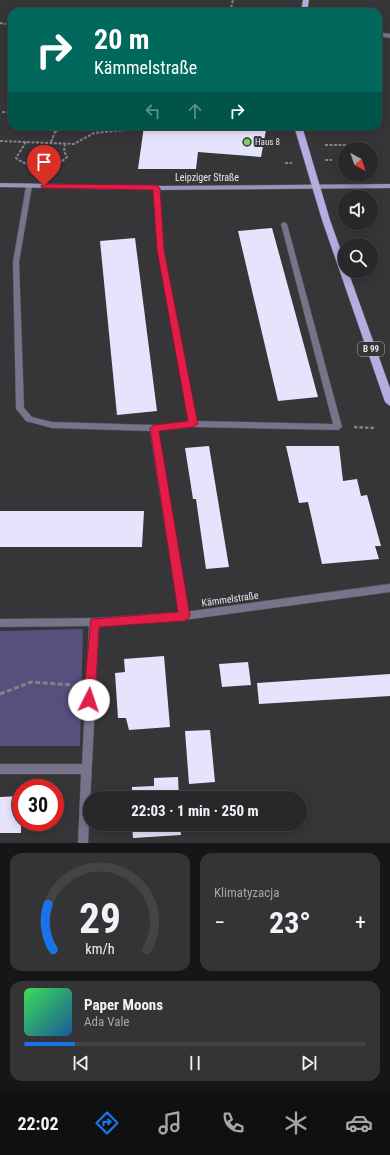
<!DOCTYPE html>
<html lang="pl">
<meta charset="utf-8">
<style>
:root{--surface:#28282b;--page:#343437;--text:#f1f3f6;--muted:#a5a6a9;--line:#444447;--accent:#1a73e8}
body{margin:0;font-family:"Roboto Condensed",sans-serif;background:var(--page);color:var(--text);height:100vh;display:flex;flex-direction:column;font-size:15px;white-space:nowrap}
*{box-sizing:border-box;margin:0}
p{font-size:13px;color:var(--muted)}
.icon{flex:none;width:22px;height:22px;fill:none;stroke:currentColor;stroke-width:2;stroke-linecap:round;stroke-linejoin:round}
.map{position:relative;height:843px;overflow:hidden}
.panel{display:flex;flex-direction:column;gap:10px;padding:10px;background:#161618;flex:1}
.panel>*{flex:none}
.top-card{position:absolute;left:8px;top:8px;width:374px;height:122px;border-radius:12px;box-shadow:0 2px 10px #0003,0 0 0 1px var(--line);background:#00695c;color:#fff;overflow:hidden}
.needle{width:26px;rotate:140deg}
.fabs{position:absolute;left:338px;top:142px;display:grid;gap:8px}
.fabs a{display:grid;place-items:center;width:40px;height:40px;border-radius:50%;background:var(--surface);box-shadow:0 2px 10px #0003,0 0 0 1px var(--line);font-size:20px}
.speed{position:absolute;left:12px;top:779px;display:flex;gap:8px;font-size:20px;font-weight:700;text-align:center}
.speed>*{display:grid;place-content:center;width:52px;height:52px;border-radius:50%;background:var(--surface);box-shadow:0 2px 10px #0003,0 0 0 1px var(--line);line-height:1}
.speed .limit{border:6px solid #d22;background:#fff;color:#111}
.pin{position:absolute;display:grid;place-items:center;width:34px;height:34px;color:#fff;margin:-41px -17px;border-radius:50% 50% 50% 0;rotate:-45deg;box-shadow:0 0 4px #0007}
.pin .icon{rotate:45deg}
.me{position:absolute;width:44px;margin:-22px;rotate:4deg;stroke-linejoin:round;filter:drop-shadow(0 0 3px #0008)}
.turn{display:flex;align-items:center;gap:14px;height:84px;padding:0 20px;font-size:18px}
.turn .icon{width:52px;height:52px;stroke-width:2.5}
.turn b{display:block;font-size:28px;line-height:34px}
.lanes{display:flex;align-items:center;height:38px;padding:0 20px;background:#0003;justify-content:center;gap:20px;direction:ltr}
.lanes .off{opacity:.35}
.big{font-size:30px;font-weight:700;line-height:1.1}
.panel .widget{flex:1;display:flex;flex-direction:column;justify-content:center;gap:6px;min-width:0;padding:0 14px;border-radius:12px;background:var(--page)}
.panel .dial{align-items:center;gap:0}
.dial svg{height:104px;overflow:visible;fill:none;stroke:var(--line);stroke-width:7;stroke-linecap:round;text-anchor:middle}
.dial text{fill:var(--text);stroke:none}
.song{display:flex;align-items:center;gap:12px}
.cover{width:48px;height:48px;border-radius:6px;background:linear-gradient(135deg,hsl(130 70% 55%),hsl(210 70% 35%))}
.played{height:4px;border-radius:2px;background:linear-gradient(90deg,var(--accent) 15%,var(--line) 15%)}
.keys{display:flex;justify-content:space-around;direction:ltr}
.heat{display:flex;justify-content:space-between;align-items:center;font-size:22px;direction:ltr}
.panel .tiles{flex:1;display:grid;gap:10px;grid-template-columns:1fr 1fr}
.widget:last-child{grid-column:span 2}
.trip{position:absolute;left:83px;top:791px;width:224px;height:40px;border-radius:20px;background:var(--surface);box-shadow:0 2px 10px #0003,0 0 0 1px var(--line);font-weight:700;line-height:40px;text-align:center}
.tab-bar{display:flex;height:64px;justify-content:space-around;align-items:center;background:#101011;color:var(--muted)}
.tab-bar .icon{width:28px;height:28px}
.tab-bar .active{color:var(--accent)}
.tab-bar b{font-size:18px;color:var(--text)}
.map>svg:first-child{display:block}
.green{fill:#574f7e}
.building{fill:#e6e4fc}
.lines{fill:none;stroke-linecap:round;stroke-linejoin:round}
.lane-casing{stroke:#525255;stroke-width:1}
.street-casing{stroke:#525255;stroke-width:1}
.secondary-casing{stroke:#525255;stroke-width:1}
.primary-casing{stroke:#525255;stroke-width:1}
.path-far2{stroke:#838386;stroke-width:2;stroke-dasharray:3 1.5;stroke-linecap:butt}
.path-far1{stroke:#838386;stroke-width:2.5;stroke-dasharray:3.5 2;stroke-linecap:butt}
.path{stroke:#838386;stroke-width:3;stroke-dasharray:5 2.5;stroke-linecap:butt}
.lane{fill:#76738b;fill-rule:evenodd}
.street{fill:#76738b;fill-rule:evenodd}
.secondary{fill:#9994bb;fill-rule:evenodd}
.primary{fill:#b4ade0;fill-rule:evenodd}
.route{fill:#e11d48;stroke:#92132f}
.poi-dot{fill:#70d35f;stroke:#363639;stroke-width:1.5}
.labels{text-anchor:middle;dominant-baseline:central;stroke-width:4;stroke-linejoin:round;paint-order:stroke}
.far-poi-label{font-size:9px;fill:#e6e6e8;stroke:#363639;text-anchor:start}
.shield{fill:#363639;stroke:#b1b1b4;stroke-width:1}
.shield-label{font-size:9px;font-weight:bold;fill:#e6e6e8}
.street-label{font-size:10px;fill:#e6e6e8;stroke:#363639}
</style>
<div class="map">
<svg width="390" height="843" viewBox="0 0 390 843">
<rect width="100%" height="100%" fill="#363639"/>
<path class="green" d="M83,629L80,746H0V631Z"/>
<path class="building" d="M144,126H258L257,129L266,130L261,157L198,152L196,169H138Z
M272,228L295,312L318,397L278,401L238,231Z
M135,238L157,411L117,415L100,241Z
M209,446L229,567L206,569L196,499H193L185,448Z
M286,446H339L343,481L357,479L361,496L367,495L381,546H375L379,559L322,564L308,502L299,503Z
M0,511H144L142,547H0Z
M164,656L170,727L129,730L126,718H118L115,673L125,672L124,659Z
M248,662L251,685L222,687L219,664Z
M390,674V696L259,704L257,683Z
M210,730L215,782L189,784L185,731Z
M178,777L179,798H132V787L154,786V778Z
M21,796V833H0V797Z
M132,824H180L181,835L133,838Z"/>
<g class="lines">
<g class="lane-casing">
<path id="lane" d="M29,184L32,186L19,262L24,408L32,417L52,422L154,425L189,422L158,250L153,188L156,186L159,188L164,250L196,421L333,424L281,224L284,222L287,224L342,427L338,430L193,427L158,431L189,616L187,619L184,620L181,619L179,616L150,431L52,428L26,421L16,409L13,262L26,186Z"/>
</g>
<g class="street-casing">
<path id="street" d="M378,32L390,34V38L378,36Z
M390,584V592L184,620L99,626L88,843H78L81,774H0V764H82L89,626L0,627V619L94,618L184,612Z"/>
</g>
<g class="secondary-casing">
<path id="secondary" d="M0,183L156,186L390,184V188L156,190L0,187Z"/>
</g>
<g class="primary-casing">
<path id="primary" d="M303,0H309L307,12H301Z
M294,126H302L330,220L345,262V271H348L390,388V406L385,402L322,220Z"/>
</g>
<path class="path-far2" d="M230,12L233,0
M0,23L6,24
M2,112L12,113
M55,132L65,126
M0,141L74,144L94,133L126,130
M26,142L16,158C30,169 54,170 67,157L64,151L65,143
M51,142L55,132L54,126
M325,145H353
M325,160H332
M285,163H292"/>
<path class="path-far1" d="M354,427L376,428"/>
<path class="path" d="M0,694L31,682L73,685"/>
<use href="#lane" class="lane"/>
<use href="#street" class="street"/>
<use href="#secondary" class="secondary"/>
<use href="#primary" class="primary"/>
</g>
<path class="route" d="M44,184L156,185L160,188L164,250L198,424L193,427L159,431L190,616L188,619L184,621L99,627L95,700L93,704L89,705L85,704L83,700L91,619L178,612L150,428L154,425L188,421L157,250L153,190L42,188L41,186Z"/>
<circle class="poi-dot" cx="247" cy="142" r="4"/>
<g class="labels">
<g class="far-poi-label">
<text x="255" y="142">Haus 8</text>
</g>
<rect class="shield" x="358" y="342" width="26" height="14" rx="3"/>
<g class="shield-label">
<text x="371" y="349">B 99</text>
</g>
<g class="street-label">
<text x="207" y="177">Leipziger Straße</text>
<text transform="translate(230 599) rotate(-8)">Kämmelstraße</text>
</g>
</g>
</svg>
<div class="fabs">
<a><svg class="needle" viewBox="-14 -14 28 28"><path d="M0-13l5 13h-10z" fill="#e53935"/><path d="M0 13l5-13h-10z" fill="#a5a6a9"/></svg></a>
<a><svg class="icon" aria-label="sound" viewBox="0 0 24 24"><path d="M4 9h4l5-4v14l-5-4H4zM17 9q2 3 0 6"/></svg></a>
<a><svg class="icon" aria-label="search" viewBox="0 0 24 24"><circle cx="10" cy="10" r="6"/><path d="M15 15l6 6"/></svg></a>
</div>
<div class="speed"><div class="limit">30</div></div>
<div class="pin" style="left:44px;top:186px;background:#d93025"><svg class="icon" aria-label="arrive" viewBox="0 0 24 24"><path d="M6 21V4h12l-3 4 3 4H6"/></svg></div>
<svg class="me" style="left:89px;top:700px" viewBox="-20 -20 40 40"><circle r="19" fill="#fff"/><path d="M0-13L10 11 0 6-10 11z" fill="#e11d48"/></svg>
<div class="trip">22:03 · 1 min · 250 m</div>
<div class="top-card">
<div class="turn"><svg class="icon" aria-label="right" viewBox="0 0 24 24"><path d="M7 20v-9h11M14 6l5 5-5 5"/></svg><div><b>20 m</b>Kämmelstraße</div></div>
<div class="lanes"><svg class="icon off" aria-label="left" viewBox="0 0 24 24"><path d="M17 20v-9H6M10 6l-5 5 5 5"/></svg><svg class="icon off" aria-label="ahead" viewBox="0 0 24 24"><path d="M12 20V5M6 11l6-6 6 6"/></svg><svg class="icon" aria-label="right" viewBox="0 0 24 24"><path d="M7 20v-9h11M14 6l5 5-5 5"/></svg></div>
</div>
</div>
<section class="panel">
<div class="tiles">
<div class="widget dial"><svg viewBox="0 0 100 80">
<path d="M14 69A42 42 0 1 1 86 69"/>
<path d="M14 69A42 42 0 0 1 10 34" stroke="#1a73e8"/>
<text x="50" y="56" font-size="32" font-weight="700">29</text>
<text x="50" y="72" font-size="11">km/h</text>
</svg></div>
<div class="widget"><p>Klimatyzacja</p>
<div class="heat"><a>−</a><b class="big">23°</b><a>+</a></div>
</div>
<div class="widget">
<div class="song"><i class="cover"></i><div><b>Paper Moons</b><p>Ada Vale</p></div></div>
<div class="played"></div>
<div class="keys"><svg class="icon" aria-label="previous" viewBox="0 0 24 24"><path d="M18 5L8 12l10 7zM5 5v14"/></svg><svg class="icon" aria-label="pause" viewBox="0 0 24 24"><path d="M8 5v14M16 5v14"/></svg><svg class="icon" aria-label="next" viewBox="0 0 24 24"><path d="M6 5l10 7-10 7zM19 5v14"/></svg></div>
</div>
</div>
</section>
<nav class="tab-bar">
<b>22:02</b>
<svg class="icon active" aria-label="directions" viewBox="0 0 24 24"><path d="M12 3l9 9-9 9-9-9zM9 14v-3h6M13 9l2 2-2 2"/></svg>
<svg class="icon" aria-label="music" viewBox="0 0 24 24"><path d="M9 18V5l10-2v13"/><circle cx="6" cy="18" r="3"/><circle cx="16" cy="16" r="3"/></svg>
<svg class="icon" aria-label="phone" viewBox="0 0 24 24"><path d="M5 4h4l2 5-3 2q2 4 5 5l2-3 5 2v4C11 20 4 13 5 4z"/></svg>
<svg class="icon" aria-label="climate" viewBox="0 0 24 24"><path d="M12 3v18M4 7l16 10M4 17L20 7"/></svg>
<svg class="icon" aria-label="car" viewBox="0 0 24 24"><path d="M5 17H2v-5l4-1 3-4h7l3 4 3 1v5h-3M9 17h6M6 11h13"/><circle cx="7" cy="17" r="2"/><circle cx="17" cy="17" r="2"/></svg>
</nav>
